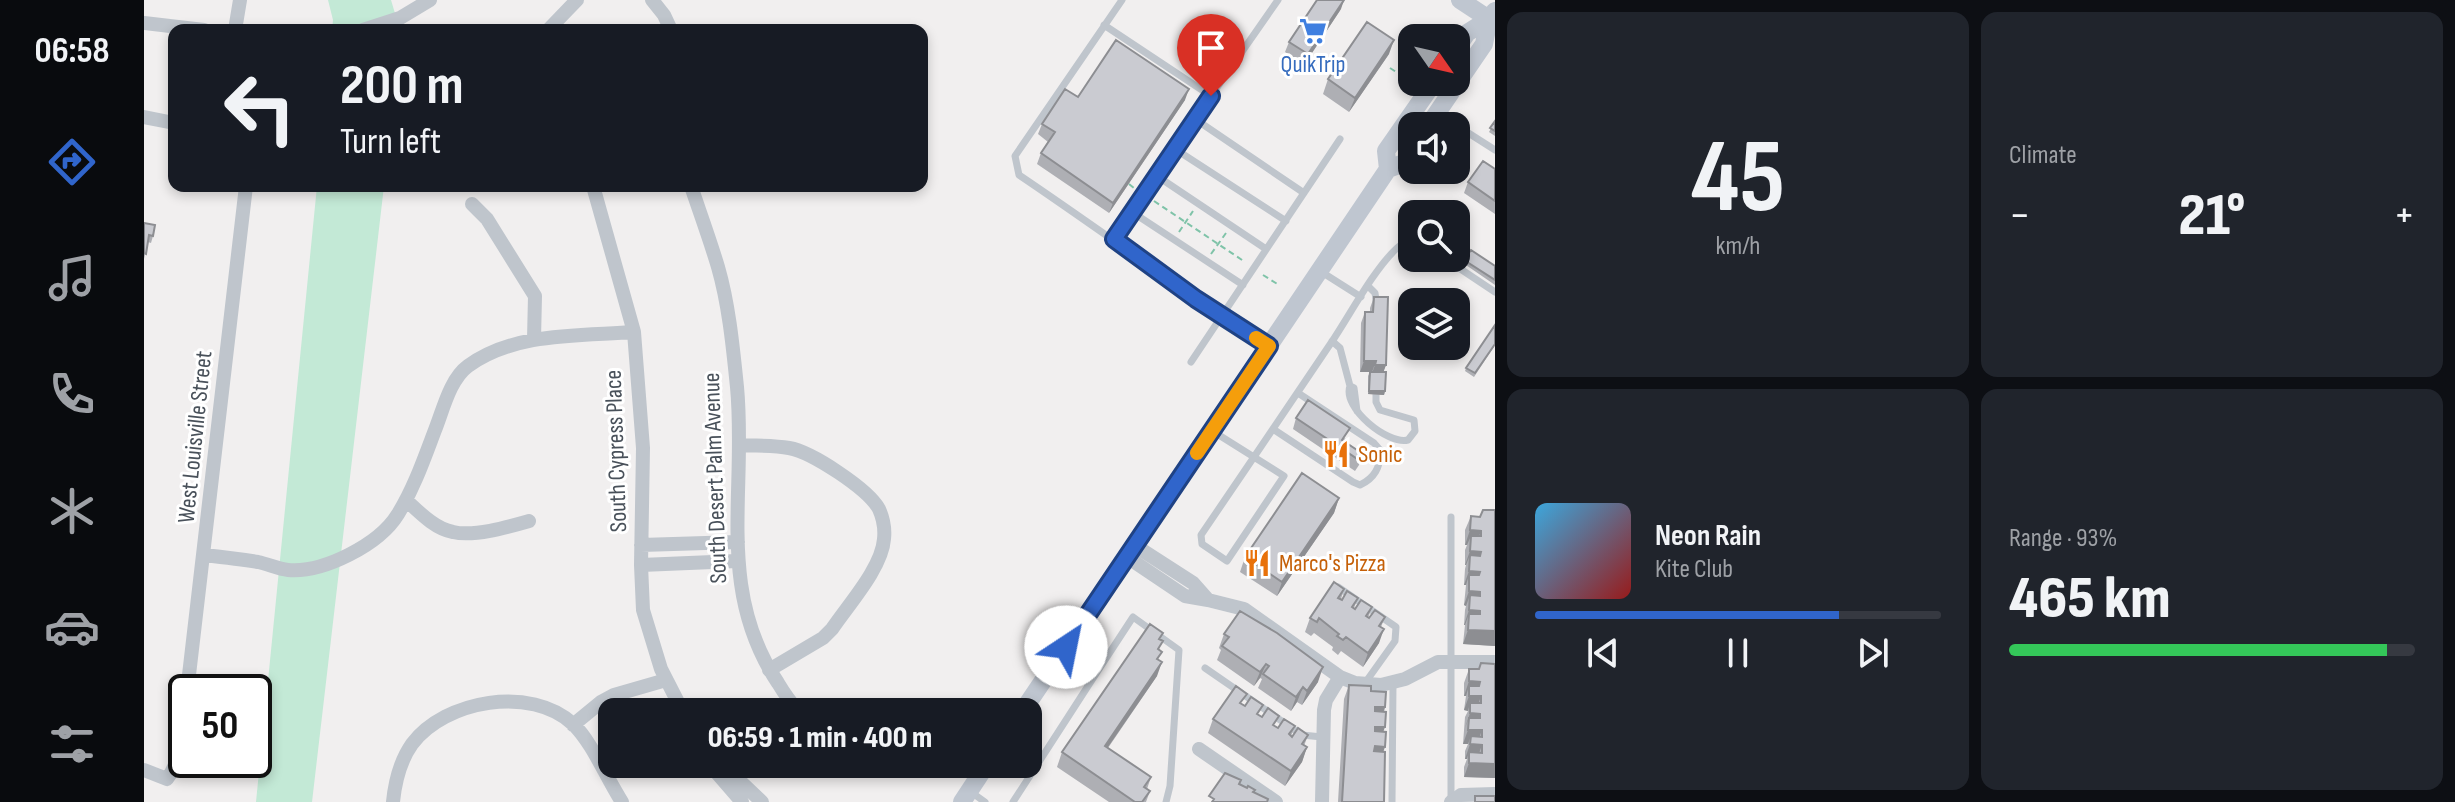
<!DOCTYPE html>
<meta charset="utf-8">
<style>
:root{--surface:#171b24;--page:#20242c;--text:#f1f3f6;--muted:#9ea1a6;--line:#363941;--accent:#3065cb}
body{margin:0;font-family:"Sofia Sans Condensed",sans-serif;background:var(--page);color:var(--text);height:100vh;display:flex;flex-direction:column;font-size:30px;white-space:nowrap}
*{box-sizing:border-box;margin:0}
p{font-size:26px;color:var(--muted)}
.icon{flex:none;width:44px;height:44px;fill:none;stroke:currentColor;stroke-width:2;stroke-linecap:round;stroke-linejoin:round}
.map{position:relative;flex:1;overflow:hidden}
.details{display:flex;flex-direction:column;gap:12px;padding:12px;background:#0d0f14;width:960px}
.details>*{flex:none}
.banner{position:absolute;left:24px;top:24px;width:760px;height:168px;border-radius:16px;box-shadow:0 4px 12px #0003;background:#171b24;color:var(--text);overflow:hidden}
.needle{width:52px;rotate:124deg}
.fabs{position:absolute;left:1254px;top:24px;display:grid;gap:16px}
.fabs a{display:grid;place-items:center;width:72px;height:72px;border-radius:16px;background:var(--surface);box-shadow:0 4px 12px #0003;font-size:40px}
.speed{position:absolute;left:24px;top:674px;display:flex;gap:16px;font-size:40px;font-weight:700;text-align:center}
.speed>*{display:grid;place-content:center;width:104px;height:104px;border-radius:50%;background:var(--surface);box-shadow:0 4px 12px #0003;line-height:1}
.speed .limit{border:4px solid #111;border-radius:12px;background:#fff;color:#111}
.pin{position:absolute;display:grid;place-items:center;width:68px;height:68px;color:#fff;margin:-82px -34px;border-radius:50% 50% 50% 0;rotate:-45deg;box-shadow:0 0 8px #0007}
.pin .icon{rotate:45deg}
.me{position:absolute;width:88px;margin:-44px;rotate:34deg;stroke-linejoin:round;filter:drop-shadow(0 0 6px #0008)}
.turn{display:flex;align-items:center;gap:28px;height:168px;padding:0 40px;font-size:36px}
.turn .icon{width:104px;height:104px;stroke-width:2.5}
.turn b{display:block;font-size:56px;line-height:68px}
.big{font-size:60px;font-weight:800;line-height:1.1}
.details .tile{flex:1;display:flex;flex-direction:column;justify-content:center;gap:12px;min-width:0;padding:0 28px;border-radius:16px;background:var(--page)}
.details .dial{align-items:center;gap:0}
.dial b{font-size:104px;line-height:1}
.song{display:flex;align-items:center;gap:24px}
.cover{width:96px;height:96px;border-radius:12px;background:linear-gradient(135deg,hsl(200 70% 55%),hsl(0 70% 35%))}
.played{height:8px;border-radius:4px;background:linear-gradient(90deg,var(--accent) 75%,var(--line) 75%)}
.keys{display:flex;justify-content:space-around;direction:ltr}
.heat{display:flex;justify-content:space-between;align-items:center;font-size:44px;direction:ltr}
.charge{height:12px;border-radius:6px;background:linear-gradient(90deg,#34c759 93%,var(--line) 0)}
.details .tiles{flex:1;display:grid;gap:12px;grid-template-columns:repeat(2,1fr)}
.trip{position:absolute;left:454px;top:698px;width:444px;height:80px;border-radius:16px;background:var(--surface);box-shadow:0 4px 12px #0003;font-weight:800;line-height:80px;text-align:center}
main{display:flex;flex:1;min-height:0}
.dock{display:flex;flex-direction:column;width:144px;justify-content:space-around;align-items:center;background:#090b0e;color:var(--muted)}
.dock .icon{width:56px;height:56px}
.dock .selected{color:var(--accent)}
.dock b{font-size:36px;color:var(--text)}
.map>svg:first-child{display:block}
.green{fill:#c3e9d6}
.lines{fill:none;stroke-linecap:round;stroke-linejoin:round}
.path{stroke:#7fc3a8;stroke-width:2;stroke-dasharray:6 4;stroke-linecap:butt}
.lane{stroke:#bfc5cc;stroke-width:7}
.street{stroke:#bfc5cc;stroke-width:14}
.secondary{stroke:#bfc6d0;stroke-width:18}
.wall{fill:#aeafb4}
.shaded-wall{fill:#8d8e92}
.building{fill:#cacbd1;stroke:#8d8e92;stroke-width:2}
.route-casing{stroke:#1f4284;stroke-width:20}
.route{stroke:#3065cb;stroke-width:14}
.slow{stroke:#f59e0b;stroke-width:14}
.labels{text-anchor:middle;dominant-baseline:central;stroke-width:6;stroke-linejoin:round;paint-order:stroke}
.shop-label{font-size:24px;fill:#366cbe;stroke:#fff}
.street-label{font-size:24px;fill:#49515a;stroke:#fff}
.food-label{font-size:24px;fill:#c56008;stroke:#fff;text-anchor:start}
</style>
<main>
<nav class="dock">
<b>06:58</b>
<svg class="icon selected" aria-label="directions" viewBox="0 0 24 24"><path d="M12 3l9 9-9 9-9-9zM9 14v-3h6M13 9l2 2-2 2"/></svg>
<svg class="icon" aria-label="music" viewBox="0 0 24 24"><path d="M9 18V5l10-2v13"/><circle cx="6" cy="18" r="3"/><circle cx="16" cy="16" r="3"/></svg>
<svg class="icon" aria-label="phone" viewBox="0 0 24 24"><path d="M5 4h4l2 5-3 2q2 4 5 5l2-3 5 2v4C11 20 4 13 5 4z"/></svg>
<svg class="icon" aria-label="climate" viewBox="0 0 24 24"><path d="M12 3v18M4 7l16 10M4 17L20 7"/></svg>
<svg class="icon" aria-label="car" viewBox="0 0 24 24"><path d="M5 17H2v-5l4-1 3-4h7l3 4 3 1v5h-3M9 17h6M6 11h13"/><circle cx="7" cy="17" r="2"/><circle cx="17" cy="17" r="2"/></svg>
<svg class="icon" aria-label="filters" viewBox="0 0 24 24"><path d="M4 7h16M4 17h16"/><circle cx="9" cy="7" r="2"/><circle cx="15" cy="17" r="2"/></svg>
</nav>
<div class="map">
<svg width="1351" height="802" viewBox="0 0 1351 802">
<rect width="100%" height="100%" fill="#f1efef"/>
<path class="green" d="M184,0H247L256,30H188L189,20Z
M173,186H240L168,802H112Z"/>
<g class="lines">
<path class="path" d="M1246,68L1266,81
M985,184L991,189
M1010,201L1101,262
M1035,232L1049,211
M1067,254L1082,233
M1119,275L1135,285"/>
<path class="lane" d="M978,0L871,156L875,175C958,231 1039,291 1124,346
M1134,0L1051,119L1160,193
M960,25L1067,96
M1293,113L1351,150
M1031,149L1142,221
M1013,176L1122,249
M988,212L1099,285
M970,239L1051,119
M1300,258L1351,292
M1176,271L1217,297
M1224,286L1231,293L1233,306
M1188,341L1196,348L1206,386L1210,388L1213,411
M1047,362L1196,139
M1206,386C1198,408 1244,445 1264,440L1271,431L1270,420L1236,410L1232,402V386
M1129,429L1209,482L1216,485C1231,478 1236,467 1237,451L1230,443L1154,393
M1070,432L1140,476L1083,561L1058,544L1057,535C1101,470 1145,406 1189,340C1207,313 1229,271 1252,249C1257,244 1261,242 1268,241
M1194,587L1252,627L1251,641L1221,683
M1061,668L1158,735L1178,737
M955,669L989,617L1035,650L1026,786L1022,802
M827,792L841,802
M869,802L955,669L924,648
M1248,802L1249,683
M1307,802V517"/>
<path class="street" d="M508,0L520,15L527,30
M0,23L60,30
M91,30L96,0
M219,30L256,18L286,0
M404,30L433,0
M0,117L30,123
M449,186L490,332L499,448L497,565L499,610L517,669L539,712
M547,186C556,213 566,240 574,267C585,305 589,348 593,387C603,491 571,589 634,683C640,693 647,703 655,712
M328,204L343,219L391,296L390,339
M596,445C612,446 629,445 645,448C668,452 724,489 735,509C739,518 741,530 740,539C738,568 704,605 688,629L679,638L625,670
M262,500C275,512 291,529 309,532C330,537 364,527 385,521
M497,545L594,542
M60,555C78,557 96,559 114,562C124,564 134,569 144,570C179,573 235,545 254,514C270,488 280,459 291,430C299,410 306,379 324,366C371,332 435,336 490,332
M983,557L1041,596L1064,600L1049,583L990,545
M497,565L593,561
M1064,600L1100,609L1196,677L1211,683L1237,685L1261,679L1294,662H1351
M43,692L102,186
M429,725L457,702L470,695L522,680
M1055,749L1132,802
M565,764L598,802
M578,764L618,802
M0,770L23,779C39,757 39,731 42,704
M249,802C251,782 256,761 268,744C301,700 387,685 429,724C448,742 463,779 478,802
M1178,802L1180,710L1182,700L1196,677
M1307,802L1317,795L1351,794"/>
<path class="secondary" d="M1316,0L1351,23
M1312,49L1323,33L1345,19
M1284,126L1340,44L1345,19L1351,11
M1244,169L1242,151L1290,82
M878,712L1244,169L1260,163L1268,151
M818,802L843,764"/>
</g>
<path class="wall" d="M1197,9L1160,65L1141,52L1145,42Z
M1245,54L1205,112L1179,94L1184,79Z
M934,97L1041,100L965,213L893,164L897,153L904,142L894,134L898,124Z
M1351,121V136L1345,132Z
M1351,169V214L1320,193L1324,182Z
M0,223L9,236L7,243L4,242L0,259Z
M1320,260L1351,266V285L1319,263Z
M1230,297L1242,365L1239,372L1241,391L1240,395L1224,394V376L1226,372H1228H1216L1217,323L1221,312H1226V308Z
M1351,325V345L1330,377L1321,371L1322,368Z
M1152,418L1202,439L1201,441L1219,454L1215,465L1211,471L1149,429Z
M1195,498L1190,513L1133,596L1096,572L1101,557Z
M1351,510V646L1319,644L1321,625H1320L1321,610L1322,606L1320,605L1322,585H1320L1321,569L1322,565H1321V550L1323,545H1321V530L1327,516L1336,517Z
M1200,589L1197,599L1214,598L1210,608L1228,607L1224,618L1241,617L1237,627L1235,643L1219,667L1197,651L1194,655L1188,650L1189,647L1170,633L1167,636L1161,632L1166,618Z
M1080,634L1174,682L1158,705L1153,702L1147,711L1114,688L1118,679L1116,678L1110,686L1073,660L1077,650L1075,648Z
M1016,640L1013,676L964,748L1007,777L1003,789L1006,791L1002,802H965L913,767L918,752Z
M1325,669H1335L1351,778L1320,777V767L1323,759H1321V751L1324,744H1319L1321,717L1324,711L1320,710L1322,696H1320V683Z
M1205,685L1227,691L1241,707L1240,712L1239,732L1240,802H1194L1200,699Z
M1099,704L1134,728L1151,726L1147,736L1164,735L1160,746L1163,747L1158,762L1141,786L1064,733L1069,719Z"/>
<path class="shaded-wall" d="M1200,0L1197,9L1160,65L1164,54Z
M1250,40L1245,54L1205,112L1211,98Z
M1045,89L1041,100L965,213L969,203Z
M1220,361H1232L1228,372H1216Z
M1231,365H1242L1238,376H1227Z
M1225,391H1241L1240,395L1224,394Z
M1195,498L1190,513L1133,596L1138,582Z
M1326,530L1337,531L1332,545L1327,536L1323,545H1321Z
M1326,551L1337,552L1331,566L1326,555L1322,565H1321Z
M1325,571L1336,572L1330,586L1325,575L1322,585H1320Z
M1325,591L1336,592L1331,606L1326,595L1322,606L1320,605Z
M1325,610L1336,611L1331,625L1325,614L1321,625H1320Z
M1240,629L1235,643L1219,667L1224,653Z
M1324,630L1351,631V646L1319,644Z
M1018,662L1013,676L955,760L961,746Z
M1122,664L1116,678L1110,686L1116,672Z
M1179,667L1174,682L1158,705L1163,691Z
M1325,681L1336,682L1331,696L1325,686L1322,696H1320Z
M1159,687L1153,702L1147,711L1152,697Z
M1325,696H1337L1332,711L1326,703L1324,711L1320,710Z
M1231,707H1241L1236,722L1226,721Z
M1326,713L1336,714L1331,728L1325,718L1321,728Z
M1231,727H1241L1236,741H1226Z
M1324,730H1338L1333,744L1327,736L1324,744H1319Z
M1326,744L1338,745L1333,759L1325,752L1323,759H1321Z
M1231,746L1241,747L1236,761H1225Z
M1163,747L1158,762L1141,786L1147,771Z
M1325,763L1351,764V778L1320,777Z"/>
<path class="building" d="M1173,0H1200L1164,54L1145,42Z
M1223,22L1250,40L1211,98L1184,79Z
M972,40L1045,89L969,203L897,153L911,132L898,124L921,89L934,97Z
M1351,121V131L1346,128Z
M1339,161L1351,169V201L1324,182Z
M0,223L11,225L9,236L5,235L2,254L0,253Z
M1327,250L1351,266V280L1320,260Z
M1230,297H1244L1242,365H1231L1232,361H1220L1221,312H1229Z
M1351,325V344L1331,373L1322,368Z
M1226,372H1242L1241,391H1225Z
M1164,400L1206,428L1198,440L1219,454L1215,460L1152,418Z
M1158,473L1195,498L1138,582L1101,557Z
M1339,510H1351V631L1324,630L1325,614H1336V611L1325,610L1326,595L1336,596V592L1325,591V575H1335L1336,572L1325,571L1326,555L1336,556L1337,552L1326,551L1327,536H1337V531L1326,530L1327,516L1336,517Z
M1190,582L1200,589L1194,598L1198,600L1203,591L1214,598L1208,607L1211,609L1217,600L1228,607L1222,616L1225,618L1231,610L1241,617L1235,626L1240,629L1224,653L1202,637L1199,640L1193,636L1195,634L1175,618L1173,622L1166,618Z
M1096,611L1133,633L1179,667L1163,691L1159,687L1152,697L1119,674L1125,666L1122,664L1116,672L1078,646L1085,637L1080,634Z
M1006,624L1019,633L1015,639L1019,641L1014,649L1018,652L1013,659L1018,662L961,746L1007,777L1000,787L1006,791L998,802H991L918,752Z
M1337,663L1351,664V764L1325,763V752L1338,753V745L1326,744L1327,736L1338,737V730H1324L1325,718H1336V714L1326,713V703H1337V696H1325V686H1335L1336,682L1325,681V669H1335Z
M1205,685L1227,686V691L1242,692L1241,707H1231V711L1242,712L1241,727H1231V731L1242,732L1241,747L1231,746L1230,751L1241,752L1240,802H1198Z
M1092,686L1103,694L1096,703L1101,706L1107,697L1119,705L1113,714L1118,717L1124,708L1135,716L1129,725L1134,728L1140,719L1151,726L1145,734L1148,737L1154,728L1164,735L1158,744L1163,747L1147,771L1069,719Z
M1081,773L1097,780L1095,784L1103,788L1104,786L1111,790L1109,792L1124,799L1123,802H1068L1070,799L1065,796Z
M1331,796H1351V802H1331Z"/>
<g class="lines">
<g class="route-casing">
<path id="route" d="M922,647L1125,346L1052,299L970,239L1067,96"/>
</g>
<use href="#route" class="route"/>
<path class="slow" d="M1053,453L1125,346L1112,338"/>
</g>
<defs>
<g id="supermarket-bare" transform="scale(2.16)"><path d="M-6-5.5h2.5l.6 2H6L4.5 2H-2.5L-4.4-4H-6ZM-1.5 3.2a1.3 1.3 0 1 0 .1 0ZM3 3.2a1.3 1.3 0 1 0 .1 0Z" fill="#3f7fe0" stroke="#fff" stroke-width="2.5" paint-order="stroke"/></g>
<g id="restaurant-bare" transform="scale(2.16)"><path d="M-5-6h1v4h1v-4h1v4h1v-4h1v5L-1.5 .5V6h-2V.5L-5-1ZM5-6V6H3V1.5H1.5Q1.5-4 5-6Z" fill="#e8710a" stroke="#fff" stroke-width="2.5" paint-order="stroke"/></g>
</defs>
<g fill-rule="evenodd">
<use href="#supermarket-bare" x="1169" y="31"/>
<use href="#restaurant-bare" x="1192" y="454"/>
<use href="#restaurant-bare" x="1113" y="563"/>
</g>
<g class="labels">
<g class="shop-label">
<text x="1169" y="64">QuikTrip</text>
</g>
<g class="street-label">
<text transform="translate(51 437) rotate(-84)">West Louisville Street</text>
<text transform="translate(472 451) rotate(-92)">South Cypress Place</text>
<text transform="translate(571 478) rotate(-92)">South Desert Palm Avenue</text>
</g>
<g class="food-label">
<text x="1214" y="454">Sonic</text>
<text x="1135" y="563">Marco's Pizza</text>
</g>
</g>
</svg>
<div class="fabs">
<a><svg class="needle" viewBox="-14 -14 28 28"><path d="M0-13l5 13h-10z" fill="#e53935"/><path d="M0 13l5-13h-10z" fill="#9ea1a6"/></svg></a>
<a><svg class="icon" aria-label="sound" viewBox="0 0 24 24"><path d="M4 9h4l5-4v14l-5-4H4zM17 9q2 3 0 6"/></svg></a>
<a><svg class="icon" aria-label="search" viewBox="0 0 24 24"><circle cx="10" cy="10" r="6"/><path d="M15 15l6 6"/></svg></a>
<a><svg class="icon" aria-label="layers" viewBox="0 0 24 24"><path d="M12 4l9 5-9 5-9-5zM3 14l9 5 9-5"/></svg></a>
</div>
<div class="speed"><div class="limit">50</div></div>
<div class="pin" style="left:1067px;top:96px;background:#d93025"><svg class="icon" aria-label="arrive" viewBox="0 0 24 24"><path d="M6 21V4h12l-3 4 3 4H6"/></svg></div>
<svg class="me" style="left:922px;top:647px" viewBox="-20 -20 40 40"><circle r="19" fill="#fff"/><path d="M0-13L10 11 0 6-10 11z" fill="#3065cb"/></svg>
<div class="trip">06:59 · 1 min · 400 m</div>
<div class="banner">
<div class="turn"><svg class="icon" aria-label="left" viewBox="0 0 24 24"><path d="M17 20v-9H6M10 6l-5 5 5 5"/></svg><div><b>200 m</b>Turn left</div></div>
</div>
</div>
<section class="details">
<div class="tiles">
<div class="tile dial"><b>45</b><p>km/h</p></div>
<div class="tile"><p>Climate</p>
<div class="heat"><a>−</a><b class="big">21°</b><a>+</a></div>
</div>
<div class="tile">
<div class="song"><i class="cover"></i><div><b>Neon Rain</b><p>Kite Club</p></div></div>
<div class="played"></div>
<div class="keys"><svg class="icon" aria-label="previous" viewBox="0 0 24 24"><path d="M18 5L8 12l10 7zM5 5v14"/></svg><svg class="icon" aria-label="pause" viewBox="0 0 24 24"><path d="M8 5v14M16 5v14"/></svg><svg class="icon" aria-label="next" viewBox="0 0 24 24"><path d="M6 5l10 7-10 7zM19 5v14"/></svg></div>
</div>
<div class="tile"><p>Range · 93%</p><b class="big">465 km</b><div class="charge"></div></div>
</div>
</section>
</main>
